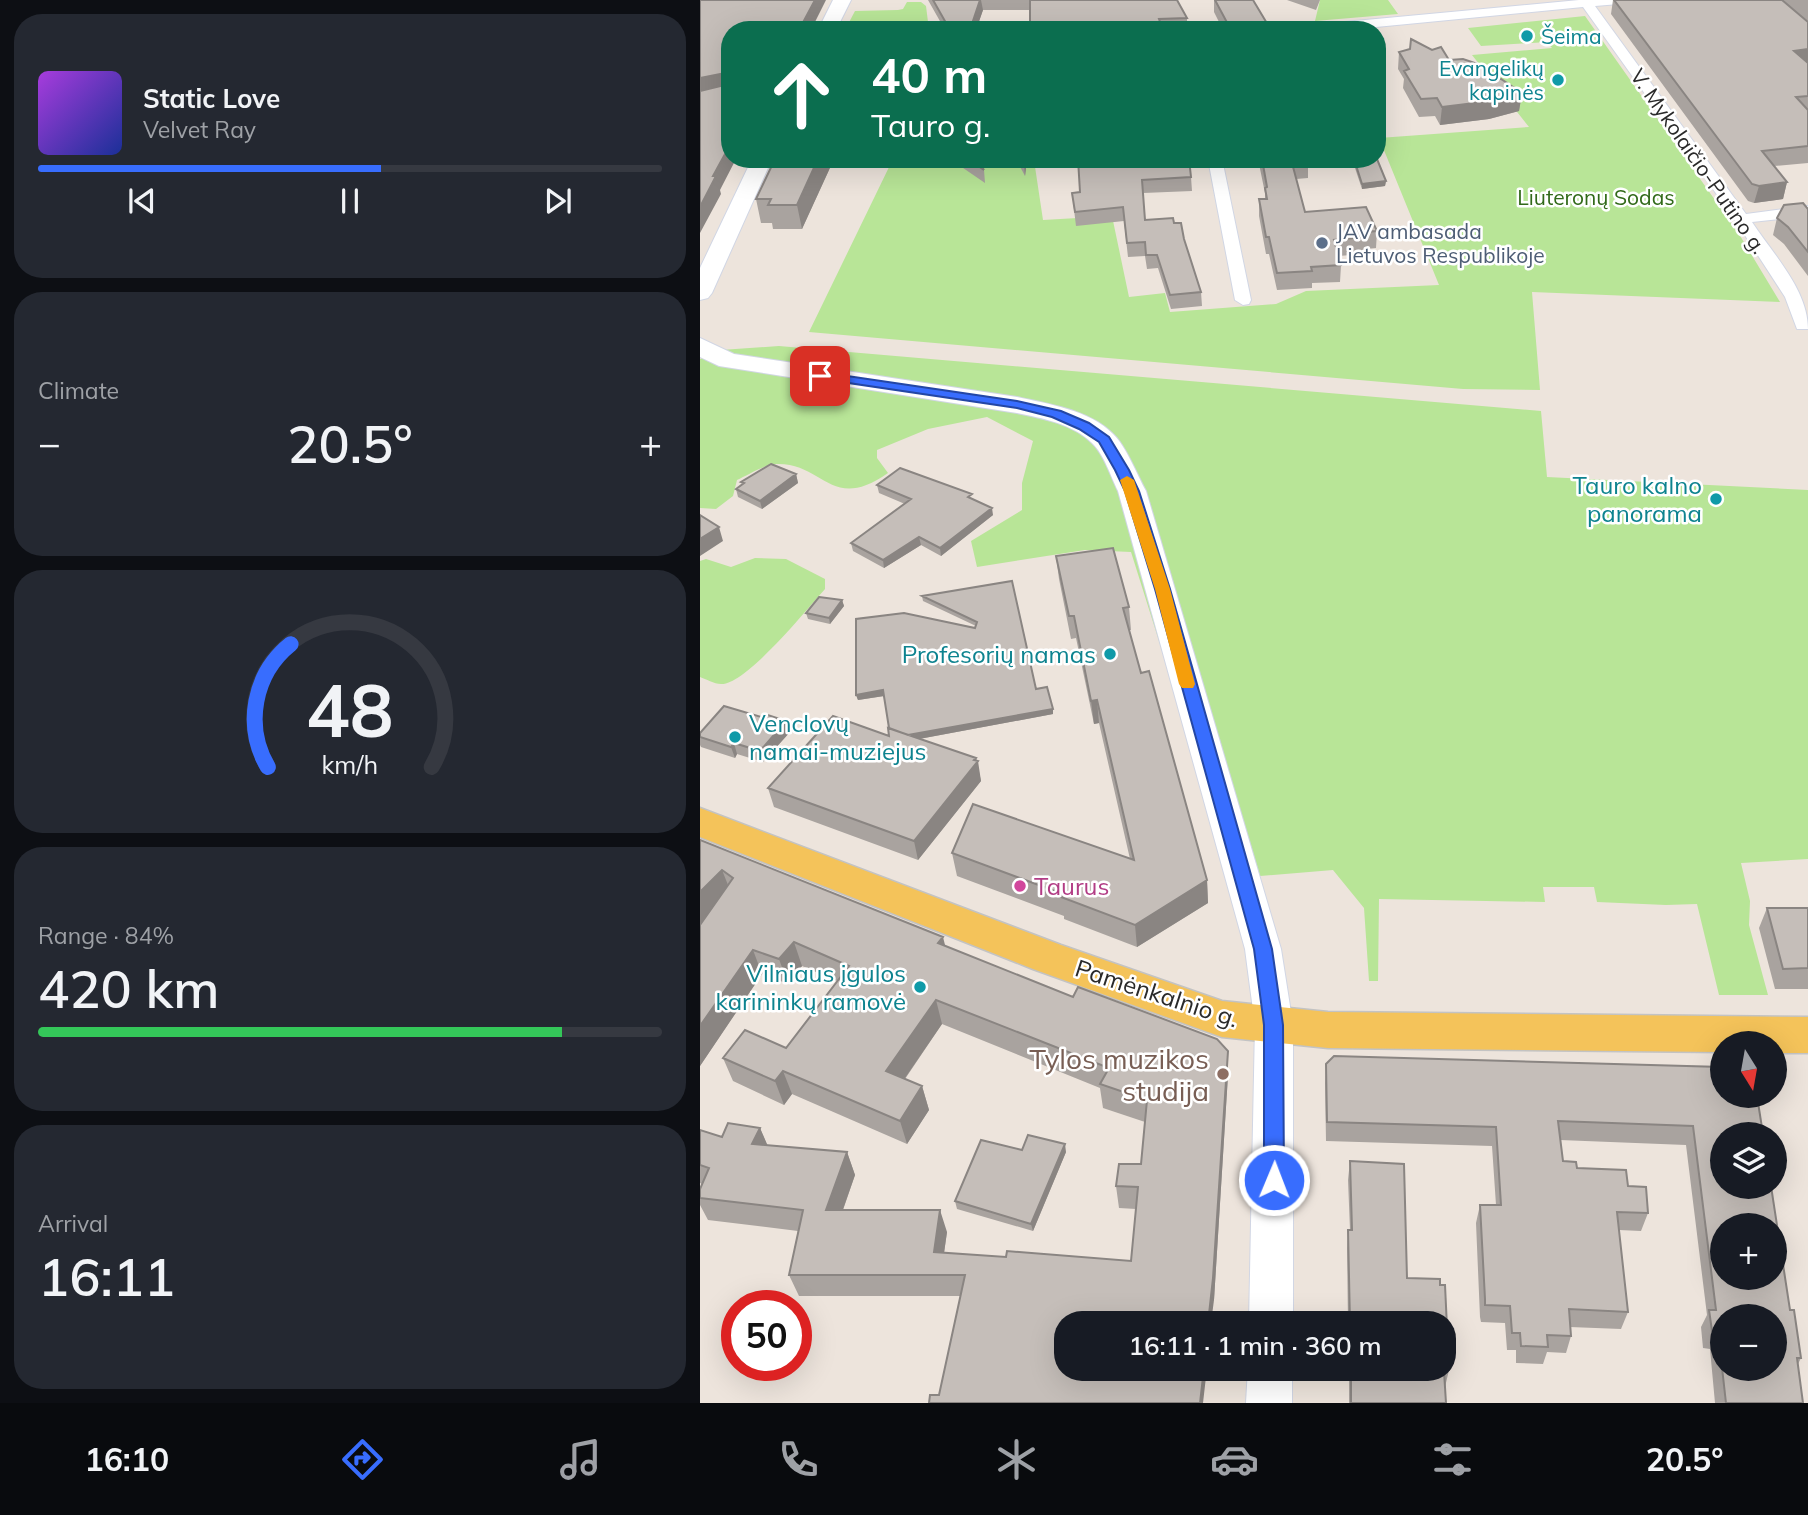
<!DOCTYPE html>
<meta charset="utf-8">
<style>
:root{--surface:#171b24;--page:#242831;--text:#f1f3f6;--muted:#9ea1a6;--line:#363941;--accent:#386dfe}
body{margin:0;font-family:Mulish,sans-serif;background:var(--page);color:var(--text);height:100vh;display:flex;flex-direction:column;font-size:26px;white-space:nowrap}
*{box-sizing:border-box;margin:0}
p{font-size:23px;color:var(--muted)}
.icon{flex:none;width:38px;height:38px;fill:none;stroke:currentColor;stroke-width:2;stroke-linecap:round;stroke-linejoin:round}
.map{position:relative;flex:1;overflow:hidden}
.drawer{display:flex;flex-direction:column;gap:14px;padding:14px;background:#0d0f14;width:700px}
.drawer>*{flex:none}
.banner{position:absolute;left:21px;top:21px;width:665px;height:147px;border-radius:28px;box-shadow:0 7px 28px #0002;background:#0b6e4f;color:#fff;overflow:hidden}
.needle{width:46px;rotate:169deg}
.controls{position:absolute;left:1010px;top:1031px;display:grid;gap:14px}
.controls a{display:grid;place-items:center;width:77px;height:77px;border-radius:50%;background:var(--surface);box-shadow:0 7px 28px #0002;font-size:35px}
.speed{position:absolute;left:21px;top:1290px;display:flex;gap:14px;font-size:35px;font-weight:700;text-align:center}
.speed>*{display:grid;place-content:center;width:91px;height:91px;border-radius:50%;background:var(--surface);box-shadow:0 7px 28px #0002;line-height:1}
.speed .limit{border:10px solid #d22;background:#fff;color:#111}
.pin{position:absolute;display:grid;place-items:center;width:60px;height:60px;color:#fff;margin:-30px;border-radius:14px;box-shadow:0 4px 10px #0006}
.me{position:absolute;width:77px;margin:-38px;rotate:1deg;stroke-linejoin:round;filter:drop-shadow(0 0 5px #0008)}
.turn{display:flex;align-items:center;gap:24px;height:147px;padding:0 35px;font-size:32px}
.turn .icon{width:91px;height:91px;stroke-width:2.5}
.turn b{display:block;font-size:49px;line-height:60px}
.big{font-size:52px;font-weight:600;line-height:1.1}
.drawer .card{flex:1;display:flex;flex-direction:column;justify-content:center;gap:10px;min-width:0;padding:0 24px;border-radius:28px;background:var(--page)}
.drawer .dial{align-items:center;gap:0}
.dial svg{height:182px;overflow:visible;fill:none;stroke:var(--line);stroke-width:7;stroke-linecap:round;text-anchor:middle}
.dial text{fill:var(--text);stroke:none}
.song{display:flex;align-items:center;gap:21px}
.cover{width:84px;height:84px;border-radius:10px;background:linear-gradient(135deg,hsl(280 70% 55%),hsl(230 70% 35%))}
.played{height:7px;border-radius:4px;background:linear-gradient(90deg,var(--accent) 55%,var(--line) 55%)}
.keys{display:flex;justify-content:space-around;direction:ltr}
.heat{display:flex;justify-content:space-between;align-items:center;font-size:38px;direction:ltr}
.charge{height:10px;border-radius:5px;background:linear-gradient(90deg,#34c759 84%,var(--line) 0)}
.trip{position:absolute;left:354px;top:1311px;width:402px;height:70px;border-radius:28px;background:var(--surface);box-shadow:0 7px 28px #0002;font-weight:600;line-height:70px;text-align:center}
.tab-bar{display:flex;height:112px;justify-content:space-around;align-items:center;background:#090b0e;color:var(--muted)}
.tab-bar .icon{width:49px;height:49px}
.tab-bar .on{color:var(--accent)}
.tab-bar b{font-size:32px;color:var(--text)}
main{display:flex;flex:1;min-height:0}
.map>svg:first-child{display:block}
.green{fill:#b8e597}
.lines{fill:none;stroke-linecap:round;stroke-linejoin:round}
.street-casing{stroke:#d1d6e4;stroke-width:2}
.secondary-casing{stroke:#d1d6e4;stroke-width:2}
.primary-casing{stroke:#c3c3c3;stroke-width:3}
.street{fill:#fff;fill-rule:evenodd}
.secondary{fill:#fff;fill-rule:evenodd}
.primary{fill:#f4c35a;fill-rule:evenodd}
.wall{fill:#a9a39f}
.shaded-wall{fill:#8a8582}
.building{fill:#c5beb9;stroke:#8a8582;stroke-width:2;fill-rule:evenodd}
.route{fill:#386dfe;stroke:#2447a5;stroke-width:2}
.slow{fill:#f59e0b}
.culture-dot{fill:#0f9aa8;stroke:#fff;stroke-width:2.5}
.service-dot{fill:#5c6f8a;stroke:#fff;stroke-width:2.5}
.hotel-dot{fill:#d1479c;stroke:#fff;stroke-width:2.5}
.education-dot{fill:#8d6e63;stroke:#fff;stroke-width:2.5}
.labels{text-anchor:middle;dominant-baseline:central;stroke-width:5;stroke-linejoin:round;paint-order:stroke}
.far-culture-label{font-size:21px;fill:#0d838f;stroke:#fff;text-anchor:start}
.far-street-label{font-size:21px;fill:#2a2a2a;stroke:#fff}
.far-park-label{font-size:21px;fill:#306918;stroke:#fff}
.far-service-label{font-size:21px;fill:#4e5e75;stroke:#fff;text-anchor:start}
.culture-label{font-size:24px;fill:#0d838f;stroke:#fff;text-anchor:end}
.hotel-label{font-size:24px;fill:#b23c85;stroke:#fff;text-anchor:start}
.street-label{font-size:24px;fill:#2a2a2a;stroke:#fff}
.near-education-label{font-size:28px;fill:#785e54;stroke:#fff;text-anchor:end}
</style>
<main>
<section class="drawer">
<div class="card">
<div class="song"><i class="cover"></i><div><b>Static Love</b><p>Velvet Ray</p></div></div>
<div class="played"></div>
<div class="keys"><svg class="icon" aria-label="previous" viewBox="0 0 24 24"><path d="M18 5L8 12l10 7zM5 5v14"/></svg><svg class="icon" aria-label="pause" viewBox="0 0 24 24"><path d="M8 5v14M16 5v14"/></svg><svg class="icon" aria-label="next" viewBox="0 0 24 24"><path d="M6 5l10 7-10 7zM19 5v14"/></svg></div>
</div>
<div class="card"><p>Climate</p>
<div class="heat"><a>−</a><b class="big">20.5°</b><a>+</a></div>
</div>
<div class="card dial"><svg viewBox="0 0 100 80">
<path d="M14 69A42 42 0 1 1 86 69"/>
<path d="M14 69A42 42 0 0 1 24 15" stroke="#386dfe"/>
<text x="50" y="56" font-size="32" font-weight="700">48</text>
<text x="50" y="72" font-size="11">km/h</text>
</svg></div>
<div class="card"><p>Range · 84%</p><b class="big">420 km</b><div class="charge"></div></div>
<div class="card"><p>Arrival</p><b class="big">16:11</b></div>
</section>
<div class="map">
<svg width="1108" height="1403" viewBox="0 0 1108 1403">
<rect width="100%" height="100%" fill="#ede4dc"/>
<path class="green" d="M620,0H688L698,14L615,21Z
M207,2H221L226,6L229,30H145L155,11L198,10L203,9Z
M885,16L1039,234L1080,302L832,292L840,390L763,389L109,332L191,163L334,160L343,220L412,216L429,297L465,293L470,312L576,304L606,291L739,285L679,138L829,127L772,55L852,48L847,42L781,46L768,28Z
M79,346L841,411L847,477L1108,490V859L1041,863L1050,901L1049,925L1068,995H1019L997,904L966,905L897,902L894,887H843L845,902L679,899L678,981H669L664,908L633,870L560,876L495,658L464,657L431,552L385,550L277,567L271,541L322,510V483L333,441L287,417L228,429L177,450V458L188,473C131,513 124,463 77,464C65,464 48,475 37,480L33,496L16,509L0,508V359L21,350Z
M55,558L86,559L125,579V589C108,608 45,686 21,684C14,684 6,679 0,677V561L6,559L31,567Z"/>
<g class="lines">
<g class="street-casing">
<path id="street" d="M879,0H925L919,4L895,6L1046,214L1108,206V216L1052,222C1073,254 1108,290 1108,329H1097L1085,297L1035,220L883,7L645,30H595L601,26Z
M508,159H522L551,300L549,304L543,305L535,300Z"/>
</g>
<g class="secondary-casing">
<path id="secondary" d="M133,0H151L136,30H118Z
M52,159H72L12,293L8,298L0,300V268Z
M0,338L34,354L317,397C348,404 390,410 413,434C426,446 437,475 446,491L581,949L593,1025V1323H549L555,1025L545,949L418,491C411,477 404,454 392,443C373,424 342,418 317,413L19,366L0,357Z
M548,1368H592V1403H546Z"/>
</g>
<g class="primary-casing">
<path id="primary" d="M0,808L361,945L522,1001L628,1012L1108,1017V1053H1074V1043H1022V1052L628,1048L522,1037L333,969L0,837Z"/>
</g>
<use href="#street" class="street"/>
<use href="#secondary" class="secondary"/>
<use href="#primary" class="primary"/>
</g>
<path class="wall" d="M228,0H477L487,18V30H330V10H283L276,30H245Z
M514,0H553L571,30H523L514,12Z
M587,0H620L616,10Z
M913,0H1108V163L1074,166L1087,182L1083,199L1054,203L1048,201L911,14Z
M699,52L749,60L792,77L822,93L819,111L789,119L740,125L735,116L719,117L703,88L704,79L698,69Z
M134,159L102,229H73L72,223H61L56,199Z
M250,159H277L284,170L285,183Z
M316,159H327L325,176Z
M378,159L491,177L492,191L443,193L445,220L474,223L484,239L501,292L502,306L471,309L458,268L447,269L445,256L428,257L424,221L376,226L372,193L380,192Z
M558,159H608V178L596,179L605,212L677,231L676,248L666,249L665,254L638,256L641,265L640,282L612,283V288L577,290L569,254H566L559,216V199H565V193Z
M652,159H677L686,181L685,186L662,189Z
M1108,209V276L1084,244L1073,235L1077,218Z
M96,474L98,483L62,509L38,497L36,489L42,485L41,482Z
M177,485L272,499L293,515L241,556L221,545L184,568L153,551L151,543L205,504L179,493Z
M356,556L429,607L431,630H429L441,673L507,880L508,903L437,947L364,919V916L257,876L252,853L430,859L399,723L394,724L376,638L371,639L359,579Z
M312,581L336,689L353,709V714L219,739L276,758L281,781L218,860L74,807L68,788L189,736V728L184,696L158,700L156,695L275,628L276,626L223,601L222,596Z
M142,600L144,606L130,624L108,619L106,613Z
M90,732L63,762L37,754L35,758L1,747L0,745V733Z
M0,840L245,946L373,997L528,1051V1075L514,1300L239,1395L261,1296H99L89,1275L98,1231L8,1220L0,1205V1189L2,1184L0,1183V1130L22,1137L60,1128L67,1145L147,1152L155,1175L143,1210L247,1232L244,1253L306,1257L431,1261L436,1209L419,1208L416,1186L441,1164L445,1122L403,1108L400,1088L242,1024L205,1079L222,1086L229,1110L207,1144L92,1094L84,1105L33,1081L23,1058L86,1048L137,981L102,966L88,984L62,974L0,1066Z
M1067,908H1108V989H1075L1059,928Z
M626,1064L1022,1067L1090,1310L1101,1358L1098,1364L1103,1403H1015L1010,1349L1003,1348L1001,1327L1007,1315L986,1145L860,1140L863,1161L877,1168L928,1186L948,1213L941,1231L919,1230L928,1312L921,1329L870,1327L871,1336L866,1353L847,1352L843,1364L816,1363V1350H807L805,1323L781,1322L780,1317L776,1223L780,1205H796L792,1146L626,1141L625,1083Z
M322,1150L366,1152L333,1231L257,1209L255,1201Z
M650,1161L704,1164L707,1278L740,1279V1285H745L749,1370L745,1387L746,1403H649V1368H744V1323H648L647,1248L648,1230H650L648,1180Z"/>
<path class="shaded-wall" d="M115,0H126L111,30H99Z
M280,0H281L283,10L276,30H272V24Z
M406,26V30H379Z
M1108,49V65L1094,51Z
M25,73L30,90L0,96V78Z
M822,93L819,111L789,119L740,125L742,107Z
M30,145V159H36L20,190L21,194L0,233V207L13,176Z
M118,159H134L102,229L97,205Z
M324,159H327L325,176L324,163Z
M686,181L685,186L662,189V184Z
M1087,182L1083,199L1054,203L1059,186Z
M96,474L98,483L62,509L60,501Z
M292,508L293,515L241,556L240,548Z
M19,527L23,541L0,556V539Z
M219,537L221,545L184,568L183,560Z
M142,600L144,606L130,624L129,618Z
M183,690L184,696L158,700L156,695Z
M397,700L399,723L394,724L391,701Z
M353,709V714L192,744L191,738Z
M86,721L90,732L63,762L60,751Z
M34,743L37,754L35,758L31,747Z
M276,758L277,763L278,761L281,781L218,860L214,841Z
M22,870L32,895L0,926V892Z
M507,880L508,903L437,947L435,925Z
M243,937L249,961L238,943Z
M94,942L102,966L88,984L79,959Z
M53,950L62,974L0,1066V1026Z
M236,1000L242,1024L194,1094L186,1071Z
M528,1051V1075L514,1300L511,1323H508Z
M83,1071L92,1094L84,1105L75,1081Z
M222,1086L229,1110L207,1144L200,1121Z
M60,1128L70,1151L52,1144Z
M365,1144L366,1152L333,1231L331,1224Z
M147,1152L155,1175L135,1232L126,1210Z
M240,1210L247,1232L241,1274L234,1252Z
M504,1368H507L503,1403H500Z"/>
<path class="building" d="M0,0H115L99,30H30V145L13,176H16L0,207V91L29,84V76L25,73L0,78Z
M233,0H280L272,24V30H250Z
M330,0H477L487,18L459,19L463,30H407L406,26L379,30H330Z
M515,0H553L571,30H531Z
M914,0H1082L1108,22V49L1094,51L1108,63V96L1096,97L1108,110V146L1062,151L1087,182L1059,186L1052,184Z
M711,39L732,50L741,47L749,60L763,59L784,66L792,77L801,79L822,93L791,101L742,107L737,98L721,99L704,71L709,69L699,52L710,49Z
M75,159H118L97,205H68L71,199H56Z
M268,159H277L284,170Z
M378,159H489L491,177L442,180L445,220L473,218L474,223H481L484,239L501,292L470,295L457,255H446L445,242L427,243L423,207L375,212L372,193L380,192Z
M562,159H608V162L592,163L605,212L666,207L677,231L664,232L666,237L634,240L641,265L611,267L612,271L577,273L569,237H566L559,199H567L565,188L567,187Z
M654,159H677L686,181L662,184Z
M1103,203L1108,209V252L1088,227L1077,218L1084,205Z
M71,464L96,474L60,501L36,489L44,483L41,482Z
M200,468L272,494L268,497L292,508L240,548L219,537L183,560L151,543L211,499L177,485Z
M0,515L19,527L0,539Z
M413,548L429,607L423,608L441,673L449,671L507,880L435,925L361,897L363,894L252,853L273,804L434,860L397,700L391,701L374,616H369L356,556Z
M312,581L336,689L347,687L353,709L208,735L189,728L183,690L156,695V619L204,613L275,628L277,622L222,596Z
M119,597L142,600L129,618L106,613Z
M24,706L61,717L65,714L86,721L60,751L34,743L31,747L0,737V733Z
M133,716L189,736L188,728L276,758L274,760L278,761L214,841L68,788Z
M0,840L243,937L238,943L373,997L378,987L517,1039L528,1051L513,1278L508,1323H366V1368H504L500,1403H229L230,1395H239L265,1275H89L103,1210L0,1198V1189L9,1168L0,1165V1130L22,1137L28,1123L60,1128L52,1144L147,1152L126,1210H240L234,1252L306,1257L307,1251L431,1261L438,1187L416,1186L419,1164H441L447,1100L400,1084L409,1068L236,1000L186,1071L222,1086L200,1121L83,1071L75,1081L23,1058L45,1030L86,1048L149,966L94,942L79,959L53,950L0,1026V925L33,878L22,870L0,892Z
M1067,908H1108V968L1083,969Z
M634,1056L1022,1067V1096H1057L1063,1134H1022V1186H1071L1090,1310H1094L1101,1358H1097L1103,1403H1026L1018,1332L1012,1331L1009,1310H1016L993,1126L858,1121L863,1161L876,1162L877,1168L926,1170L928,1186L946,1187L948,1213L917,1212L928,1312L869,1309L871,1336L847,1335L848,1347L821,1346L820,1333H812L810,1306L785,1305V1299L780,1205H801L796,1127L627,1122L626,1064ZM1022,1225H1074V1278H1022ZM1022,1316H1074V1368H1022Z
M328,1135L365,1144L331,1224L255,1201L281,1140L322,1150Z
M650,1161L704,1164L707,1278L740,1279V1285H745L749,1370L744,1371L746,1403H651V1368H744V1323H650L648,1230H652Z"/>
<path class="route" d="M120,372L317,401L361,411L389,423L409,437L429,470L439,491L470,589L572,949L583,1025L584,1180L581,1187L574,1190L567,1187L564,1180V1025L554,949L455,589L425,491L415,470L399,442L379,429L352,417L317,408L115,378L114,376Z"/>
<path class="slow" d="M427,476L434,480L470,589L495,684L493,688H482L479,684L455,589L420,480Z"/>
<g class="culture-dot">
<circle cx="827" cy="36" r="7"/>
<circle cx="858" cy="80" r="7"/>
<circle cx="1016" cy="499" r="7"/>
<circle cx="410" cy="654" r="7"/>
<circle cx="35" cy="737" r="7"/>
<circle cx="220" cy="987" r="7"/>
</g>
<circle class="service-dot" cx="622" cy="243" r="7"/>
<circle class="hotel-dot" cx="320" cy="886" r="7"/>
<circle class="education-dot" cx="523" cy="1074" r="7"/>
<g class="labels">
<g class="far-culture-label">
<text x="841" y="36">Šeima</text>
<text x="844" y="68" text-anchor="end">Evangelikų<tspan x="844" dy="24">kapinės</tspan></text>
</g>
<g class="far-street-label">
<text transform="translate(999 161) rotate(55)">V. Mykolaičio-Putino g.</text>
</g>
<g class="far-park-label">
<text x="896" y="197">Liuteronų Sodas</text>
</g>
<g class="far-service-label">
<text x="636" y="231">JAV ambasada<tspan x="636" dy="24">Lietuvos Respublikoje</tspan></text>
</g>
<g class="culture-label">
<text x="1002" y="485">Tauro kalno<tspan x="1002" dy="28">panorama</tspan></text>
<text x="396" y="654">Profesorių namas</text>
<text x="49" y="723" text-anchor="start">Venclovų<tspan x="49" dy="28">namai-muziejus</tspan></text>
<text x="206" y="973">Vilniaus įgulos<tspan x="206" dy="28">karininkų ramovė</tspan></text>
</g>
<g class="hotel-label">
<text x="334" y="886">Taurus</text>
</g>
<g class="street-label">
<text transform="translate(457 993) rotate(18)">Pamėnkalnio g.</text>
</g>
<g class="near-education-label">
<text x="509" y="1058">Tylos muzikos<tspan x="509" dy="32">studija</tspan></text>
</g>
</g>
</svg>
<div class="controls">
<a><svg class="needle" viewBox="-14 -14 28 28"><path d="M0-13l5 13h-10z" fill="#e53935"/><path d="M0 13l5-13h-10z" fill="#9ea1a6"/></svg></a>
<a><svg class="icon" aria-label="layers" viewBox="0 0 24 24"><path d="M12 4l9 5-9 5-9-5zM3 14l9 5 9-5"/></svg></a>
<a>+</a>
<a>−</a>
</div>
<div class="speed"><div class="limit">50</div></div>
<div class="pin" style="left:120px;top:376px;background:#d93025"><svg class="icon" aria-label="arrive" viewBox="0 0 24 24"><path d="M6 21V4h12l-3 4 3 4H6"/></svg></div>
<svg class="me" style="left:574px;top:1180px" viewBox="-20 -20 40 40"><circle r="17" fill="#386dfe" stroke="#fff" stroke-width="3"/><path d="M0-11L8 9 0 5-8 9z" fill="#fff"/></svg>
<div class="trip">16:11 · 1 min · 360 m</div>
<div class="banner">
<div class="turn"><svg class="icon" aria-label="ahead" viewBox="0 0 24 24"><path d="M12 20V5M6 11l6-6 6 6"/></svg><div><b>40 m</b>Tauro g.</div></div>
</div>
</div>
</main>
<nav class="tab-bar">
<b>16:10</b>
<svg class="icon on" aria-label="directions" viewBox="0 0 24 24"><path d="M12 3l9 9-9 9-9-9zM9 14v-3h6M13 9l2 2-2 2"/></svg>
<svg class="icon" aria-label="music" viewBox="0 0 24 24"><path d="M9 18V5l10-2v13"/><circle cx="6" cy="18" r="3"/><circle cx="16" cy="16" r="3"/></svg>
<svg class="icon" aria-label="phone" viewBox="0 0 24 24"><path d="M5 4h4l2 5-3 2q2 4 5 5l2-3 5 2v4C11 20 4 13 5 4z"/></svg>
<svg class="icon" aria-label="climate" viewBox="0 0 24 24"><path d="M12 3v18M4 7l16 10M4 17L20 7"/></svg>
<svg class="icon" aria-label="car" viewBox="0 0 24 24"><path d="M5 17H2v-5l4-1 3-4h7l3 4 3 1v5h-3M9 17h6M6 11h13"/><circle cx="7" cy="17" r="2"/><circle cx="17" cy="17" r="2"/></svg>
<svg class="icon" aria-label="filters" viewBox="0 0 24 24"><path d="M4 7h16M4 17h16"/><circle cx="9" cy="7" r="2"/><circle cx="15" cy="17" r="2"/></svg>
<b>20.5°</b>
</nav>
